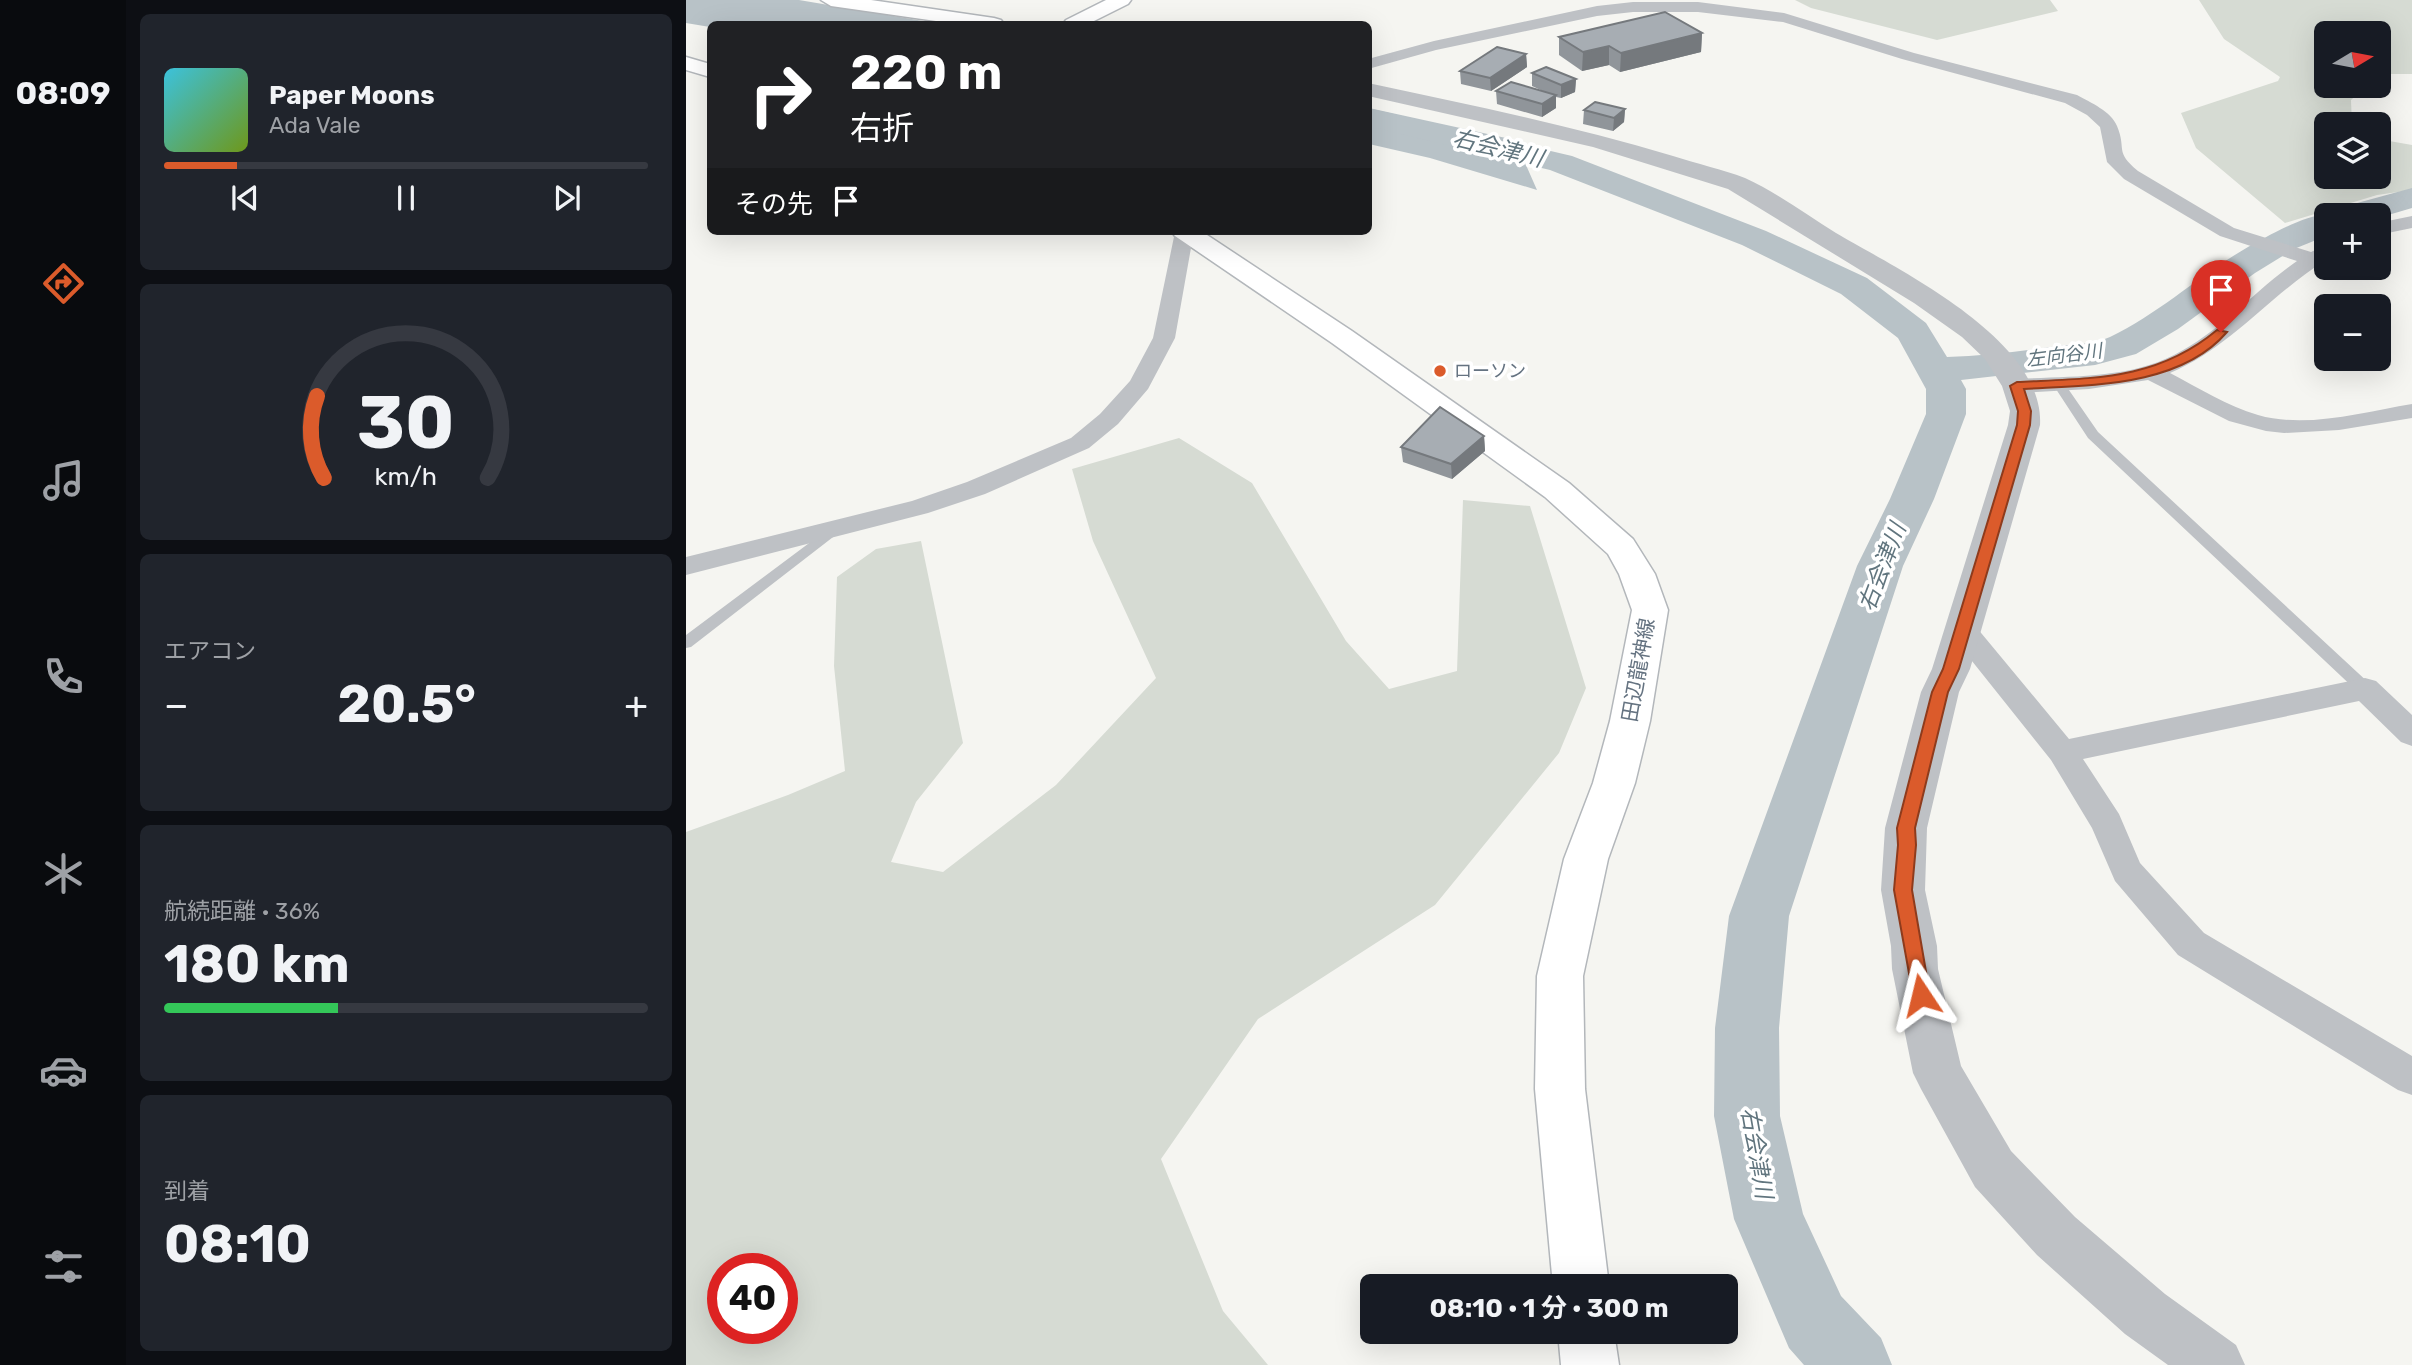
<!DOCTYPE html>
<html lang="ja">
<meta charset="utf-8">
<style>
:root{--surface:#171b24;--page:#20242c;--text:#f1f3f6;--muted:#9ea1a6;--line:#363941;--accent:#db5b2b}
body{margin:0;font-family:Rubik,"Noto Sans JP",sans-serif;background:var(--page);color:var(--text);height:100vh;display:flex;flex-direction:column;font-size:26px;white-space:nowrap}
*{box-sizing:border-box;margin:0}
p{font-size:23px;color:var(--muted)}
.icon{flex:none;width:38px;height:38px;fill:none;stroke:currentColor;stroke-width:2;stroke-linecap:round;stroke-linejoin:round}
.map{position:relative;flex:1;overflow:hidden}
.sheet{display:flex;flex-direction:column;gap:14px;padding:14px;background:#0d0f14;width:560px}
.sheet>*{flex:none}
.guide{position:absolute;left:21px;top:21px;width:665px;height:214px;border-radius:10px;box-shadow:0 7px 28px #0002;background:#202124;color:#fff;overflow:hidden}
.needle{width:46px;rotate:80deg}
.fabs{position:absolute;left:1628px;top:21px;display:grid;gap:14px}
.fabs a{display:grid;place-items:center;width:77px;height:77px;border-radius:10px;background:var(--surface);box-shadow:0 7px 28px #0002;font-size:35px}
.speed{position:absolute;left:21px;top:1253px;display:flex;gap:14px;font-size:35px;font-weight:700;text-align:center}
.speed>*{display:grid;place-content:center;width:91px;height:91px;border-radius:50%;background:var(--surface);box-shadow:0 7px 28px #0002;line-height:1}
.speed .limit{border:10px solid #d22;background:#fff;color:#111}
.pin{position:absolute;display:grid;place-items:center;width:60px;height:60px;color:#fff;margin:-72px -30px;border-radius:50% 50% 50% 0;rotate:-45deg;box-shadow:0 0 7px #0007}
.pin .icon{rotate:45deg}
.me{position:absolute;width:77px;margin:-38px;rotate:350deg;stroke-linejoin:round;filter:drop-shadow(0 0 5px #0008)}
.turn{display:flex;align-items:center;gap:24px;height:147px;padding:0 28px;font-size:32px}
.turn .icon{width:91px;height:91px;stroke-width:2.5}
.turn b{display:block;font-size:49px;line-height:60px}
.then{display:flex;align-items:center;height:66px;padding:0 28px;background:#0003;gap:14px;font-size:26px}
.big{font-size:52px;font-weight:700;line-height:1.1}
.sheet .tile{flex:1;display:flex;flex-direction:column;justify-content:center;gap:10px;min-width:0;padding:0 24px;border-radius:10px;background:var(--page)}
.sheet .dial{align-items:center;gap:0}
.dial svg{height:182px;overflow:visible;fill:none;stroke:var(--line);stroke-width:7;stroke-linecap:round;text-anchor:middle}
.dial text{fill:var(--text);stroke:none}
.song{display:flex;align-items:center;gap:21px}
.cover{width:84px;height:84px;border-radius:10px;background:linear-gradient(135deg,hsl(190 70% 55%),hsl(80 70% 35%))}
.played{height:7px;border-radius:4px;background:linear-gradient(90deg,var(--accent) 15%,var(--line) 15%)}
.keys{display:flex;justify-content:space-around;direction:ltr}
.heat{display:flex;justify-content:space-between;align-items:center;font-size:38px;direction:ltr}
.charge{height:10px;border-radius:5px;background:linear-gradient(90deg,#34c759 36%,var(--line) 0)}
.trip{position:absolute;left:674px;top:1274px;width:378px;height:70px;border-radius:10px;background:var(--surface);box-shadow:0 7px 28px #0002;font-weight:700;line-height:70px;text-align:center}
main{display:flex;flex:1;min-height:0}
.tabs{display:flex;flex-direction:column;width:126px;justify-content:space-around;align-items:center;background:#090b0e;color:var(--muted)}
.tabs .icon{width:49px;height:49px}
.tabs .selected{color:var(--accent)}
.tabs b{font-size:32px;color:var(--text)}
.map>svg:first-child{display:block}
.green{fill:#d6dbd3;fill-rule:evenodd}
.water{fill:#b8c2c7}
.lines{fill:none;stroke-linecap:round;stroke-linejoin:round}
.river{fill:#b8c2c7;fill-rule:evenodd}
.primary-casing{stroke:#b3b7bb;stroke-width:3}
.service{fill:#bec1c5;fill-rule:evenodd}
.minor{fill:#bec1c5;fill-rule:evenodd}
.tertiary{fill:#bec1c5;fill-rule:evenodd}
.primary{fill:#fff;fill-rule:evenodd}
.wall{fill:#90959a}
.shaded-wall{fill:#75797d}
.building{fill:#a7adb3;stroke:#75797d;stroke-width:2}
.route{fill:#db5b2b;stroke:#8e3b1c;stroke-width:2}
.poi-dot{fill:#db5b2b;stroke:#fff;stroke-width:2.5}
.labels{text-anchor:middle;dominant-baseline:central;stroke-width:7;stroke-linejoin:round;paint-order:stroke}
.far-poi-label{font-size:18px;fill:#657381;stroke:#fff;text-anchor:start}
.far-water-label{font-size:19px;font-style:italic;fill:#61757e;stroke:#fff}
.street-label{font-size:21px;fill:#657381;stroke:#fff}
.water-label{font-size:23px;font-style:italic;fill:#61757e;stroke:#fff}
</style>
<main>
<nav class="tabs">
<b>08:09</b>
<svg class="icon selected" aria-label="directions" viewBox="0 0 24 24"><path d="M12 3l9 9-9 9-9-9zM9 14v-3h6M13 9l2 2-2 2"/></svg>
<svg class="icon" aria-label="music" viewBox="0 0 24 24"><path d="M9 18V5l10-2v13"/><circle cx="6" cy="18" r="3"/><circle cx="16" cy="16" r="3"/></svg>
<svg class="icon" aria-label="phone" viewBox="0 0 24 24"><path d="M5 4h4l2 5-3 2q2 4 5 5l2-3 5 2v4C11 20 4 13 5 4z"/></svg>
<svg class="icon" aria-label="climate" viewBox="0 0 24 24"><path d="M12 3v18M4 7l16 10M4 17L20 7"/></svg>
<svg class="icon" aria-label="car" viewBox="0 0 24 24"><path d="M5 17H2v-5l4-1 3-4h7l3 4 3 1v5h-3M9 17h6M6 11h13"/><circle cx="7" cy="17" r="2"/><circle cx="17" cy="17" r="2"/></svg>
<svg class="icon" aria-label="filters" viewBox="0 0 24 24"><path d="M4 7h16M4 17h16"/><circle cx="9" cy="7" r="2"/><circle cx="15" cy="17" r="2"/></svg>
</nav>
<section class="sheet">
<div class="tile">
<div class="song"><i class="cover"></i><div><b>Paper Moons</b><p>Ada Vale</p></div></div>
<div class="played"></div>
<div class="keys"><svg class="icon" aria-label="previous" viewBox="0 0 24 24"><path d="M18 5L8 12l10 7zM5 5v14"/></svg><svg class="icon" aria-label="pause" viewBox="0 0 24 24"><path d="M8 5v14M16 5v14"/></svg><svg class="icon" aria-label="next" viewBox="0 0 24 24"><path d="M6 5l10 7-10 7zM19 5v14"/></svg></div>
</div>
<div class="tile dial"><svg viewBox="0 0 100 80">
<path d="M14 69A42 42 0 1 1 86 69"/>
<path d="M14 69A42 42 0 0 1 11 33" stroke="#db5b2b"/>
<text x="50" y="56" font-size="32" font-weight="700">30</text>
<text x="50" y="72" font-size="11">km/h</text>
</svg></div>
<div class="tile"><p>エアコン</p>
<div class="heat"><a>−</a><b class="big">20.5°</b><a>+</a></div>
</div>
<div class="tile"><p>航続距離 · 36%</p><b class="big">180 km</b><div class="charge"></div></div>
<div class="tile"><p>到着</p><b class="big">08:10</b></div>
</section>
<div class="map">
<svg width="1726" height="1365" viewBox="0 0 1726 1365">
<rect width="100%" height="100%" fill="#f5f5f1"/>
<path class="green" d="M1109,0H1364L1372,11L1251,40L1125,8Z
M1513,0H1726V74H1692V33H1640V86H1680L1665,100L1666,124H1640V177H1692V139L1726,145V190L1691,195L1599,223L1510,148L1495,113L1592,81L1594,77L1538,39Z
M493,438L566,483L660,641L703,689L771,671L777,500L844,506L900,688L873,753L749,905L572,1019L475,1159L537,1311L582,1365H0V832L102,795L159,771L148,666L151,577L190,549L235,541L277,743L230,802L205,862L257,872L370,785L470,678L407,541L386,469ZM37,1269H96V1328H37Z"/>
<path class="water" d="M0,0H113L255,24H24V27L0,23Z
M683,108L829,140L851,190L744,158L683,144Z"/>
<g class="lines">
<path class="river" d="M682,108L886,156L1080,231L1181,278L1240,323L1261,357C1298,356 1335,351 1372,346C1389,344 1409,344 1424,337C1474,313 1515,274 1562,247C1580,237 1626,210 1646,215H1640V236L1608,249L1569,273L1492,329L1450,354L1409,365L1275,380L1280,389V414L1248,499L1217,566L1103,916L1093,1028L1094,1116L1117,1214L1155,1296L1195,1338L1206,1365H1118L1103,1348L1048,1219L1028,1116L1029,1028L1043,916L1171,566L1204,499L1240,414V389L1212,338L1155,294L1056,245L864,170L682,126Z
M1726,188V208L1692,218V215H1648L1653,208Z"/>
<g class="primary-casing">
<path id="primary" d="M135,0H185L308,18L315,20L318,24H271L145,6Z
M420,0H445L442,4L402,24H377L380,20Z
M0,57L24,64V77L0,70Z
M485,231H515L666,331L883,483L947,539L969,574L982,610L964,721L949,783L922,859L897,976L899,1089L923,1286H867L849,1089L851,976L878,859L907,783L924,721L946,610L933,574L922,554L859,497L646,343L489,236Z
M872,1332H928L933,1365H875Z"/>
</g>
<path class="service" d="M1372,379L1376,380L1412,432L1685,685L1687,689L1685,693H1673L1402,438L1366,383Z
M146,526L151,528L153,531L151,534L5,647L0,648V635Z"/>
<path class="minor" d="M947,2H1012L1098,13L1228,53L1391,95C1405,103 1425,111 1431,126C1441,150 1428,151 1452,171L1548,228L1625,252L1640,245V260C1585,294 1544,348 1484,373C1513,388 1541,406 1572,415C1620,429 1678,412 1726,404V418L1653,430L1598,433L1580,431L1543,421L1462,380L1403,389L1331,393L1323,391L1319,386L1323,381L1331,379C1383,376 1441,379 1488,355C1534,332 1569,290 1611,261L1534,236L1438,179L1421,162L1414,127L1401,115L1379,103L1216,59L1097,22L1012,12H947L911,16L750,50L682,69V59L748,41L911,6Z
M1726,216V228L1692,235V223Z
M508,231L489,338L462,389L432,424L403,448L299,494L242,513L0,575V557L226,501L281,482L385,438L414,414L444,381L467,338L489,232Z
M1276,619L1286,622L1383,739L1679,678L1690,681L1726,715V746L1715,742L1673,701L1397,759L1433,814L1454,863L1518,933L1726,1056V1095L1712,1090L1492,955L1429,881L1406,828L1365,760L1266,636L1262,629L1266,622Z"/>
<path class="tertiary" d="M682,83C785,105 887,126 987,156C1011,164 1036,169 1059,178C1090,192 1121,215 1150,233C1213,270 1359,340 1354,425L1284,669L1273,692L1241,828L1239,890L1251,946L1252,969L1275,1066L1325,1151L1389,1217L1479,1294L1550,1345L1559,1365H1482L1439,1334L1351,1255L1289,1187L1235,1089L1227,1073L1206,969L1205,946L1195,890L1199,828L1235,692L1246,669L1322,425L1324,411L1316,386L1299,359L1276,337L1228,303L1042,189L907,147L682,96Z"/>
<use href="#primary" class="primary"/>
</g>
<path class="wall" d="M1016,33L1015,52L934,72L923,65L896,71L873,55V37Z
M840,54L841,67L805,91L775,84L774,71Z
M846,73L890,79L889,92L875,98L870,97V108L856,117L811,104L810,91L859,92L846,86Z
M939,109L938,122L927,131L897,124L898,110Z
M798,436L799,451L766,479L717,462L715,447Z"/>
<path class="shaded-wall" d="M1016,33L1015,52L934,72L935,53Z
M923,46V65L896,71L897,52Z
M840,54L841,67L805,91L804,78Z
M890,79L889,92L875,98V85Z
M870,95V108L856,117V104Z
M939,109L938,122L927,131L928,118Z
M798,436L799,451L766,479L765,464Z"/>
<path class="building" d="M979,12L1016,33L935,53L923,46L897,52L873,37Z
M811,47L840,54L804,78L774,71Z
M860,67L890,79L875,85L846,73Z
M825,82L870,95L856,104L810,91Z
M909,102L939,109L928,118L898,110Z
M754,407L798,436L765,464L715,447Z"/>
<path class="route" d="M1531,330L1541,332C1494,387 1404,385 1338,389L1345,411L1344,425L1273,669L1262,692L1229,828L1230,845L1226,890L1244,995L1242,1001L1235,1003L1228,1001L1208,890L1212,845L1211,828L1246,692L1257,669L1331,425L1332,411L1324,386L1331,382C1406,378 1470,381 1531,330Z"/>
<circle class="poi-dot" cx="754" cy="371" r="7"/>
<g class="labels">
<g class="far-poi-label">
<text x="768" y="371">ローソン</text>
</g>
<g class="far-water-label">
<text transform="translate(1378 355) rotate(-7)">左向谷川</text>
</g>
<g class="street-label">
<text transform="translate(952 670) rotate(-80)">田辺龍神線</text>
</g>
<g class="water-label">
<text transform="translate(812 148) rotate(14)">右会津川</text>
<text transform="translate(1196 567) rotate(-69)">右会津川</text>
<text transform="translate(1071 1153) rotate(80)">右会津川</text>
</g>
</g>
</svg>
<div class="fabs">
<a><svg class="needle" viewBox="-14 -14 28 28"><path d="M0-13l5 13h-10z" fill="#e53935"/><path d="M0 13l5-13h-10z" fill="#9ea1a6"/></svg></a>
<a><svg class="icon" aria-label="layers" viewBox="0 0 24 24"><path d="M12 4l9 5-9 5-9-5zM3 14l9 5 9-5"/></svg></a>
<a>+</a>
<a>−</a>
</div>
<div class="speed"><div class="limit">40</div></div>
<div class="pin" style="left:1535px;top:332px;background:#d93025"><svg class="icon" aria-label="arrive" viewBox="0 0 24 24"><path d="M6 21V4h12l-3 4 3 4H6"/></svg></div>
<svg class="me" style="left:1235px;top:995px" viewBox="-20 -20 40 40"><path d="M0-17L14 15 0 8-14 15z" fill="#db5b2b" stroke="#fff" stroke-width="4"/></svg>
<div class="trip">08:10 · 1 分 · 300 m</div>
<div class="guide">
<div class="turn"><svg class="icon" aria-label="right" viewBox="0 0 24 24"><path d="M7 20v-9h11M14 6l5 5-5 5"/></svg><div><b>220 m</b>右折</div></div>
<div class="then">その先<svg class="icon" aria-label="arrive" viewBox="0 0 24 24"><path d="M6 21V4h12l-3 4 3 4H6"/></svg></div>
</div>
</div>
</main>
